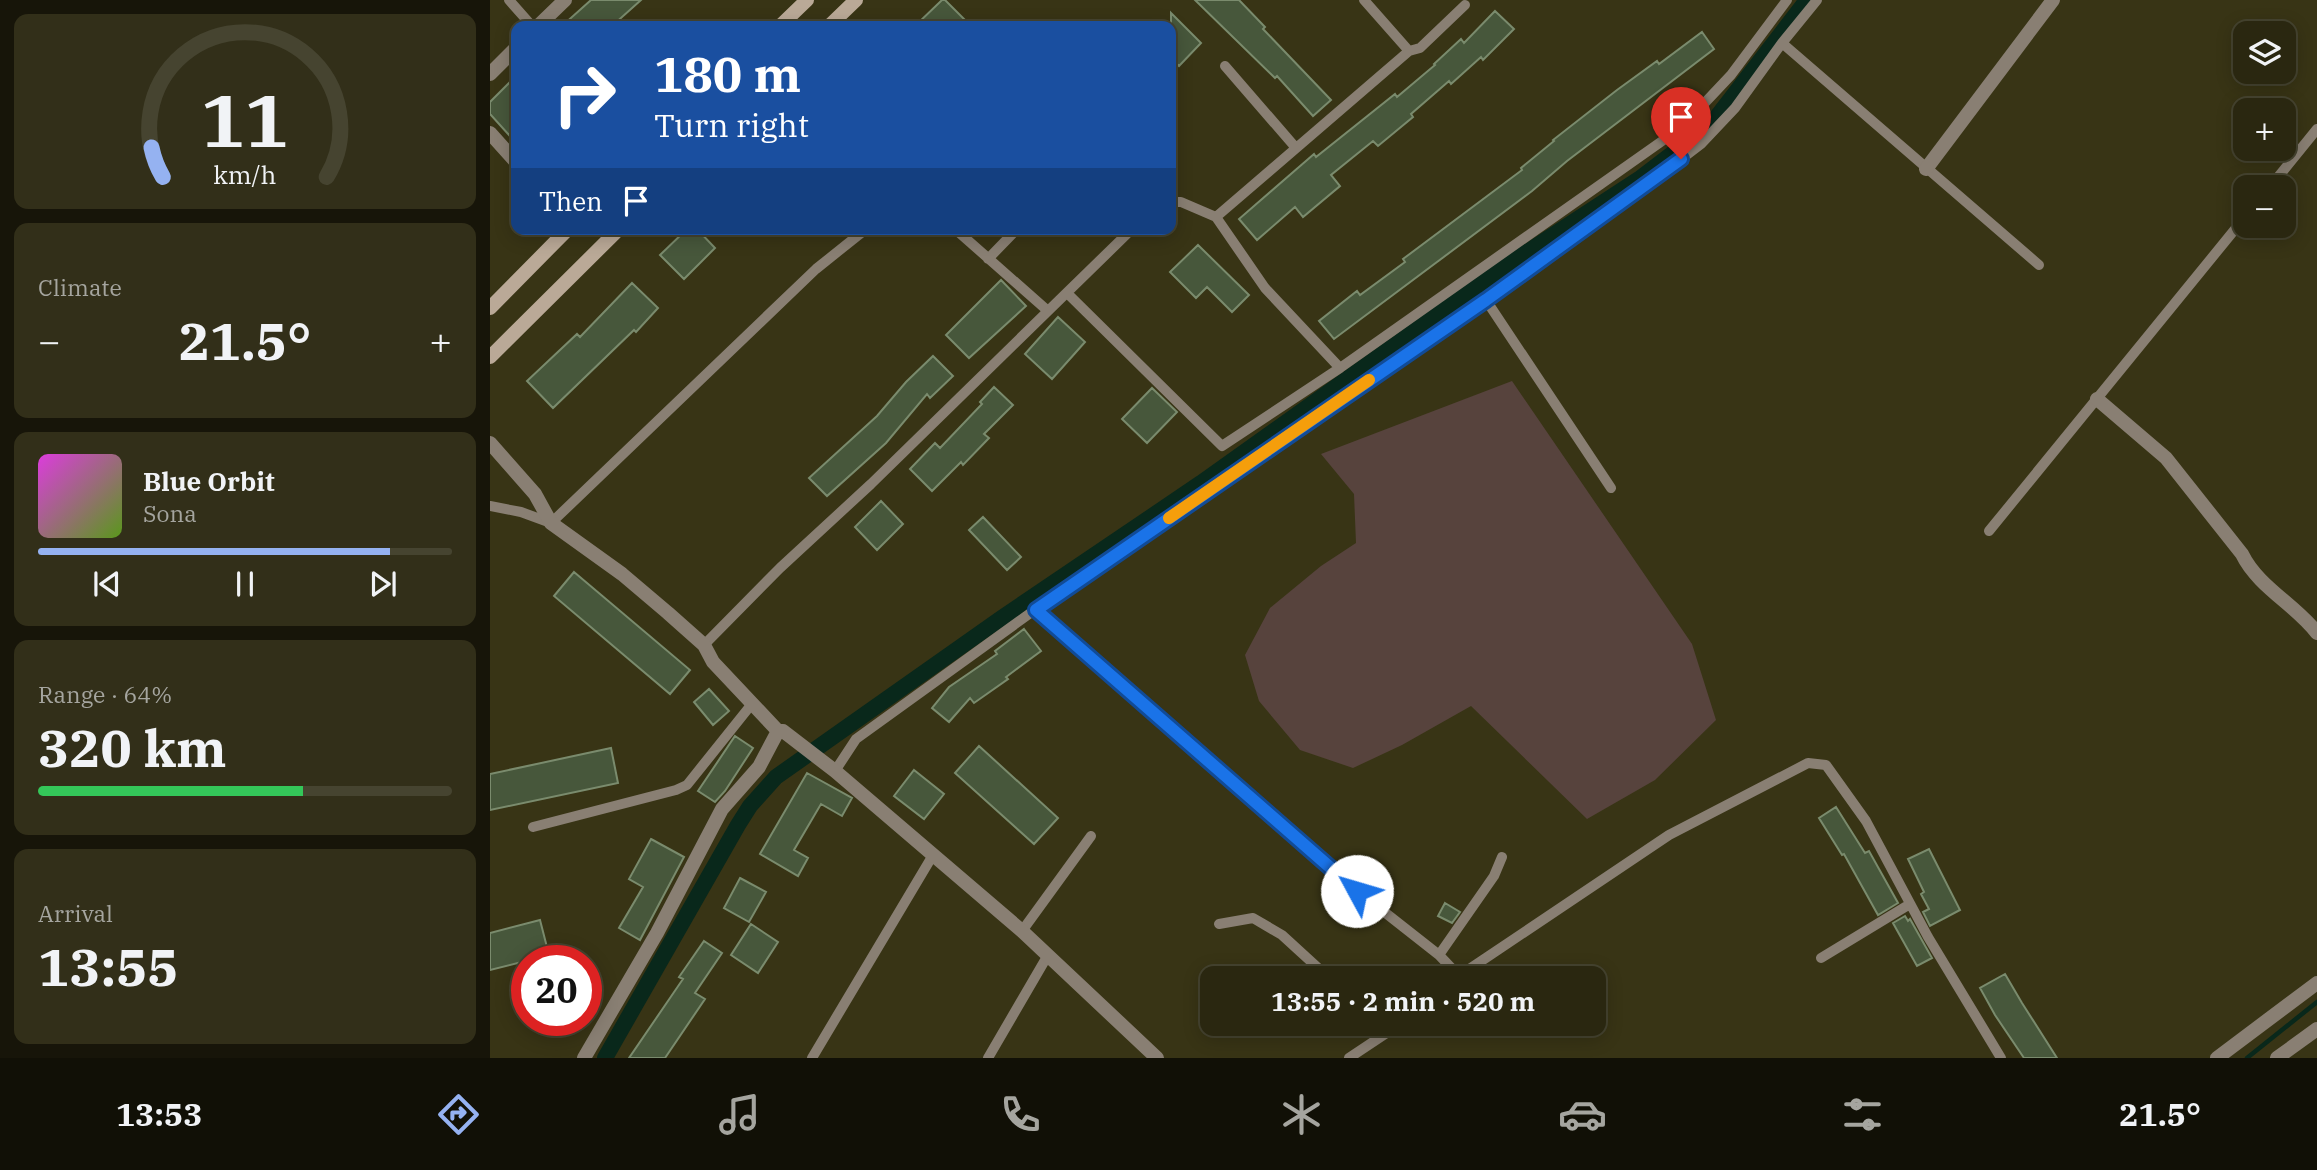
<!DOCTYPE html>
<meta charset="utf-8">
<style>
:root{--surface:#2a2710;--page:#322f19;--text:#f1f3f6;--muted:#a5a59f;--line:#464430;--accent:#95b2f1}
body{margin:0;font-family:"IBM Plex Serif",serif;background:var(--page);color:var(--text);height:100vh;display:flex;flex-direction:column;font-size:26px;white-space:nowrap}
*{box-sizing:border-box;margin:0}
p{font-size:23px;color:var(--muted)}
.icon{flex:none;width:38px;height:38px;fill:none;stroke:currentColor;stroke-width:2;stroke-linecap:round;stroke-linejoin:round}
.map{position:relative;flex:1;overflow:hidden}
.sheet{display:flex;flex-direction:column;gap:14px;padding:14px;background:#171509;width:490px}
.sheet>*{flex:none}
.banner{position:absolute;left:21px;top:21px;width:665px;height:214px;border-radius:14px;box-shadow:0 4px 18px #0003,0 0 0 2px var(--line);background:#1a4fa0;color:#fff;overflow:hidden}
.buttons{position:absolute;left:1743px;top:21px;display:grid;gap:14px}
.buttons a{display:grid;place-items:center;width:63px;height:63px;border-radius:14px;background:var(--surface);box-shadow:0 4px 18px #0003,0 0 0 2px var(--line);font-size:35px}
.speed{position:absolute;left:21px;top:945px;display:flex;gap:14px;font-size:35px;font-weight:700;text-align:center}
.speed>*{display:grid;place-content:center;width:91px;height:91px;border-radius:50%;background:var(--surface);box-shadow:0 4px 18px #0003,0 0 0 2px var(--line);line-height:1}
.speed .limit{border:10px solid #d22;background:#fff;color:#111}
.pin{position:absolute;display:grid;place-items:center;width:60px;height:60px;color:#fff;margin:-72px -30px;border-radius:50% 50% 50% 0;rotate:-45deg;box-shadow:0 0 7px #0007}
.pin .icon{rotate:45deg}
.me{position:absolute;width:77px;margin:-38px;rotate:309deg;stroke-linejoin:round;filter:drop-shadow(0 0 5px #0008)}
.turn{display:flex;align-items:center;gap:24px;height:147px;padding:0 28px;font-size:32px}
.turn .icon{width:91px;height:91px;stroke-width:2.5}
.turn b{display:block;font-size:49px;line-height:60px}
.then{display:flex;align-items:center;height:66px;padding:0 28px;background:#0003;gap:14px;font-size:26px}
.big{font-size:52px;font-weight:800;line-height:1.1}
.sheet .card{flex:1;display:flex;flex-direction:column;justify-content:center;gap:10px;min-width:0;padding:0 24px;border-radius:14px;background:var(--page)}
.sheet .dial{align-items:center;gap:0}
.dial svg{height:182px;overflow:visible;fill:none;stroke:var(--line);stroke-width:7;stroke-linecap:round;text-anchor:middle}
.dial text{fill:var(--text);stroke:none}
.song{display:flex;align-items:center;gap:21px}
.cover{width:84px;height:84px;border-radius:10px;background:linear-gradient(135deg,hsl(300 70% 55%),hsl(90 70% 35%))}
.played{height:7px;border-radius:4px;background:linear-gradient(90deg,var(--accent) 85%,var(--line) 85%)}
.keys{display:flex;justify-content:space-around;direction:ltr}
.heat{display:flex;justify-content:space-between;align-items:center;font-size:38px;direction:ltr}
.charge{height:10px;border-radius:5px;background:linear-gradient(90deg,#34c759 64%,var(--line) 0)}
.trip{position:absolute;left:710px;top:966px;width:406px;height:70px;border-radius:14px;background:var(--surface);box-shadow:0 4px 18px #0003,0 0 0 2px var(--line);font-weight:800;line-height:70px;text-align:center}
.dock{display:flex;height:112px;justify-content:space-around;align-items:center;background:#111006;color:var(--muted)}
.dock .icon{width:49px;height:49px}
.dock .selected{color:var(--accent)}
.dock b{font-size:32px;color:var(--text)}
main{display:flex;flex:1;min-height:0}
.map>svg:first-child{display:block}
.green{fill:#57433d}
.lines{fill:none;stroke-linecap:round;stroke-linejoin:round}
.stream{stroke:#09281b;stroke-width:4.5}
.canal{stroke:#09281b;stroke-width:16}
.building{fill:#47573b;stroke:#7a8b6d;stroke-width:2}
.lane{stroke:#897f73;stroke-width:10}
.street{stroke:#897f73;stroke-width:14}
.secondary{stroke:#baa997;stroke-width:14}
.route-casing{stroke:#114b97;stroke-width:18}
.route{stroke:#1a73e8;stroke-width:12}
.slow{stroke:#f59e0b;stroke-width:12}
</style>
<main>
<section class="sheet">
<div class="card dial"><svg viewBox="0 0 100 80">
<path d="M14 69A42 42 0 1 1 86 69"/>
<path d="M14 69A42 42 0 0 1 9 56" stroke="#95b2f1"/>
<text x="50" y="56" font-size="32" font-weight="700">11</text>
<text x="50" y="72" font-size="11">km/h</text>
</svg></div>
<div class="card"><p>Climate</p>
<div class="heat"><a>−</a><b class="big">21.5°</b><a>+</a></div>
</div>
<div class="card">
<div class="song"><i class="cover"></i><div><b>Blue Orbit</b><p>Sona</p></div></div>
<div class="played"></div>
<div class="keys"><svg class="icon" aria-label="previous" viewBox="0 0 24 24"><path d="M18 5L8 12l10 7zM5 5v14"/></svg><svg class="icon" aria-label="pause" viewBox="0 0 24 24"><path d="M8 5v14M16 5v14"/></svg><svg class="icon" aria-label="next" viewBox="0 0 24 24"><path d="M6 5l10 7-10 7zM19 5v14"/></svg></div>
</div>
<div class="card"><p>Range · 64%</p><b class="big">320 km</b><div class="charge"></div></div>
<div class="card"><p>Arrival</p><b class="big">13:55</b></div>
</section>
<div class="map">
<svg width="1827" height="1058" viewBox="0 0 1827 1058">
<rect width="100%" height="100%" fill="#383415"/>
<path class="green" d="M1022,381L1202,644L1226,720L1165,780L1097,819L981,706L912,745L863,768L810,750L769,701L755,655L780,608L831,566L866,543L864,494L831,454Z"/>
<g class="lines">
<path class="stream" d="M1757,1058L1827,1002"/>
<path class="canal" d="M115,1058L248,825L260,806L286,777L513,617L711,483L1017,265L1149,179L1183,153L1226,118L1317,0"/>
</g>
<path class="building" d="M101,0H151L122,26H72Z
M452,0H455L481,26H425Z
M705,0H749L775,27L773,29L841,100L823,116L787,76L785,78Z
M1005,11L1024,29L993,60L991,57L961,84L959,81L921,114L923,117L888,146L883,141L841,175L850,186L813,217L805,207L767,240L749,219L824,154L826,157L905,94L907,97L945,65L944,64L971,39L974,43Z
M681,13L711,43L689,66L681,58Z
M1212,32L1224,49L1077,161L1042,191L844,339L829,321L867,291L870,295L915,262L913,259L1032,170L1031,168L1064,141L1063,140L1127,90L1167,61L1169,64Z
M26,76V128L19,135L0,114V102Z
M197,229H207L225,248L194,279L170,255Z
M708,245L759,295L742,312L717,287L706,298L680,272Z
M511,280L536,306L479,358L456,335Z
M142,283L168,308L146,332L144,330L63,408L37,381L87,334L90,337Z
M568,317L595,342L562,379L535,354Z
M443,356L463,376L440,398L437,394L396,443L337,496L319,478L387,416L416,382Z
M504,387L523,405L494,434L499,438L473,465L471,462L442,491L420,469L445,443L450,448L492,404L490,402Z
M662,388L687,412L657,443L632,419Z
M391,501L413,524L387,550L365,527Z
M493,517L531,557L517,570L479,530Z
M84,572L200,670L180,694L64,596Z
M534,629L551,651L516,677L518,679L484,703L480,698L459,722L442,708L459,687L507,654L505,651Z
M219,689L239,711L223,725L204,702Z
M245,736L263,748L235,791L225,802L208,791Z
M489,746L568,818L544,844L465,773Z
M121,748L128,783L0,810V774Z
M424,770L454,794L434,819L404,796Z
M317,773L362,798L352,816L331,804L304,850L318,858L308,876L270,854Z
M1346,807L1375,853L1379,851L1408,903L1388,915L1354,854L1352,855L1329,818Z
M161,839L194,857L150,940L129,928L153,887L139,879Z
M1439,849L1470,910L1440,926L1433,912L1439,909L1431,894L1434,892L1418,859Z
M250,878L276,892L259,922L234,908Z
M955,903L970,912L962,923L948,916Z
M1415,916L1418,921L1420,919L1442,958L1427,966L1403,923Z
M50,920L59,955L0,970V933Z
M261,924L288,942L268,973L241,955Z
M214,941L232,953L205,993L215,999L175,1058H139L193,979L189,977Z
M1515,974L1532,1003L1567,1058H1534L1505,1015L1490,988Z"/>
<g class="lines">
<path class="lane" d="M19,0L42,26
M874,0L919,51
M1292,43L1549,265
M735,66L806,148
M1780,187L1827,129
M681,202H691L726,217L775,288L850,368
M726,217L919,51L930,48L975,5
M465,229L558,311
M498,259L527,229
M577,293L732,446L850,368L1192,127L1241,75L1297,0
M996,300L1152,189L1211,144L1245,108L1292,43L1327,0
M0,506L31,512L61,523L326,269L376,229
M1499,531L1755,217
M546,609L846,874L949,955L969,976L1179,835L1318,763L1336,765L1376,821L1438,937L1511,1058
M214,645L290,568L381,484L642,229
M345,771L366,739L546,609L996,300L1121,488
M43,827L186,790L197,785L261,705
M729,924L763,918L792,935L839,978
M532,931L601,836
M949,955L1004,876L1012,857
M1331,958L1420,904
M888,1024L898,1033
M322,1058L443,855
M498,1058L558,955
M859,1058L910,1024"/>
<path class="street" d="M48,26L75,0
M0,74L26,48
M0,133L26,162
M1436,169L1563,0
M1607,399L1676,458L1752,554C1768,587 1806,605 1827,633
M0,443L45,494L61,523L132,574L178,613L214,645L223,662L288,731H293L345,771L532,931L667,1058
M94,1058L167,933L232,809L269,767L288,731
M1727,1058L1827,983
M1787,1058L1827,1029"/>
<path class="secondary" d="M290,26L317,0
M339,26L366,0
M0,308L78,229
M0,357L129,229"/>
</g>
<g class="lines">
<g class="route-casing">
<path id="route" d="M867,891L546,610L996,300L1191,159"/>
</g>
<use href="#route" class="route"/>
<path class="slow" d="M679,518L879,380"/>
</g>
</svg>
<div class="buttons">
<a><svg class="icon" aria-label="layers" viewBox="0 0 24 24"><path d="M12 4l9 5-9 5-9-5zM3 14l9 5 9-5"/></svg></a>
<a>+</a>
<a>−</a>
</div>
<div class="speed"><div class="limit">20</div></div>
<div class="pin" style="left:1191px;top:159px;background:#d93025"><svg class="icon" aria-label="arrive" viewBox="0 0 24 24"><path d="M6 21V4h12l-3 4 3 4H6"/></svg></div>
<svg class="me" style="left:867px;top:891px" viewBox="-20 -20 40 40"><circle r="19" fill="#fff"/><path d="M0-13L10 11 0 6-10 11z" fill="#1a73e8"/></svg>
<div class="trip">13:55 · 2 min · 520 m</div>
<div class="banner">
<div class="turn"><svg class="icon" aria-label="right" viewBox="0 0 24 24"><path d="M7 20v-9h11M14 6l5 5-5 5"/></svg><div><b>180 m</b>Turn right</div></div>
<div class="then">Then<svg class="icon" aria-label="arrive" viewBox="0 0 24 24"><path d="M6 21V4h12l-3 4 3 4H6"/></svg></div>
</div>
</div>
</main>
<nav class="dock">
<b>13:53</b>
<svg class="icon selected" aria-label="directions" viewBox="0 0 24 24"><path d="M12 3l9 9-9 9-9-9zM9 14v-3h6M13 9l2 2-2 2"/></svg>
<svg class="icon" aria-label="music" viewBox="0 0 24 24"><path d="M9 18V5l10-2v13"/><circle cx="6" cy="18" r="3"/><circle cx="16" cy="16" r="3"/></svg>
<svg class="icon" aria-label="phone" viewBox="0 0 24 24"><path d="M5 4h4l2 5-3 2q2 4 5 5l2-3 5 2v4C11 20 4 13 5 4z"/></svg>
<svg class="icon" aria-label="climate" viewBox="0 0 24 24"><path d="M12 3v18M4 7l16 10M4 17L20 7"/></svg>
<svg class="icon" aria-label="car" viewBox="0 0 24 24"><path d="M5 17H2v-5l4-1 3-4h7l3 4 3 1v5h-3M9 17h6M6 11h13"/><circle cx="7" cy="17" r="2"/><circle cx="17" cy="17" r="2"/></svg>
<svg class="icon" aria-label="filters" viewBox="0 0 24 24"><path d="M4 7h16M4 17h16"/><circle cx="9" cy="7" r="2"/><circle cx="15" cy="17" r="2"/></svg>
<b>21.5°</b>
</nav>
